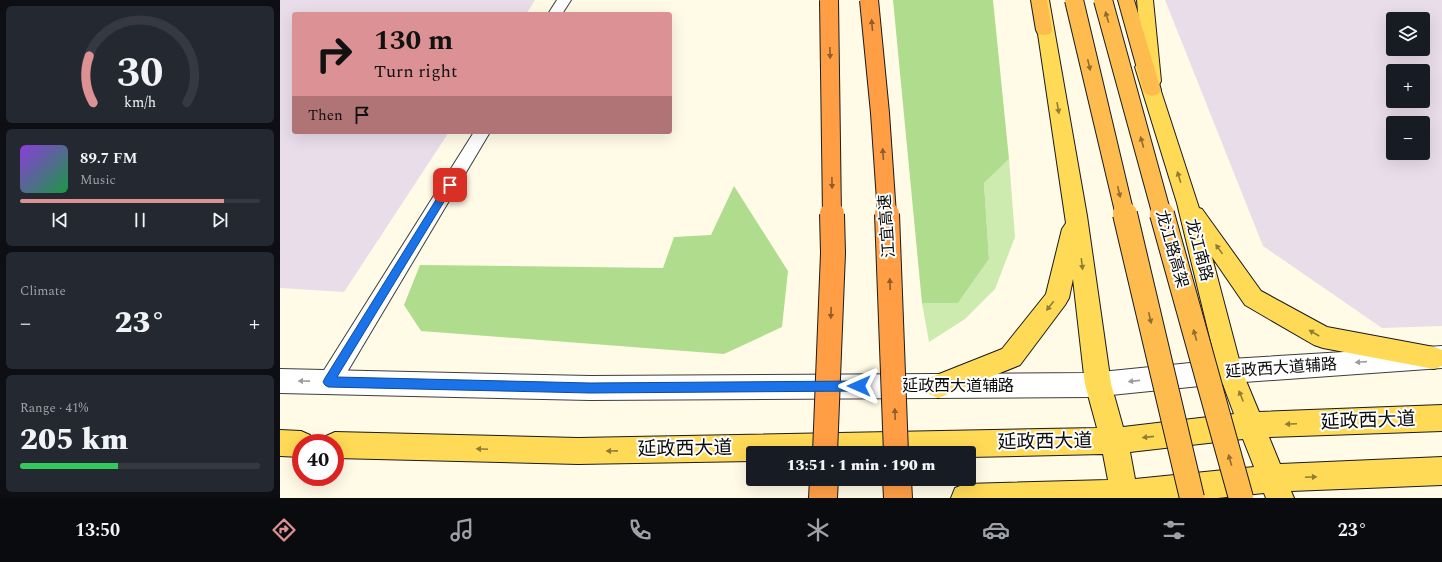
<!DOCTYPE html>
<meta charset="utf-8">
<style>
:root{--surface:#171b24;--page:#242831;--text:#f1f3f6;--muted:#9ea1a6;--line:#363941;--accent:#dc9195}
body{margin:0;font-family:Spectral,"Noto Sans SC",serif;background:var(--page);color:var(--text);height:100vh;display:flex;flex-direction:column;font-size:15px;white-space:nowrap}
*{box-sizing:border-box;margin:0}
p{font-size:13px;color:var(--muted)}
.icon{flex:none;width:22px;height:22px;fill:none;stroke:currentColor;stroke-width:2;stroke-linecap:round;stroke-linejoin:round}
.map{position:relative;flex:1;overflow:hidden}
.sheet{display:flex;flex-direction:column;gap:6px;padding:6px;background:#0d0f14;width:280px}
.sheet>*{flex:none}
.banner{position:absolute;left:12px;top:12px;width:380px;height:122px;border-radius:4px;box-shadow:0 4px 16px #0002;background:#dc9195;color:#111;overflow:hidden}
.buttons{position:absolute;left:1106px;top:12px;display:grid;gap:8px}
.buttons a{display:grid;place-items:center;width:44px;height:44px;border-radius:4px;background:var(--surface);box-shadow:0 4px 16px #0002;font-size:20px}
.speed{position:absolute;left:12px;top:434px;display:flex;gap:8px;font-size:20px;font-weight:700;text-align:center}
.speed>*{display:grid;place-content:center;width:52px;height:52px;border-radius:50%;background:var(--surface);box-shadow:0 4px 16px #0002;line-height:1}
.speed .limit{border:6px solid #d22;background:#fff;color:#111}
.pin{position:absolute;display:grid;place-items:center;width:34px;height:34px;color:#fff;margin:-17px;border-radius:8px;box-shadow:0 2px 6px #0006}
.me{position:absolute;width:44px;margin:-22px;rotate:270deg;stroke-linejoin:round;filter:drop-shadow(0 0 3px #0008)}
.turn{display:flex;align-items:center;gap:14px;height:84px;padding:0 16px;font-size:18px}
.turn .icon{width:52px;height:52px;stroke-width:2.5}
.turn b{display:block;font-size:28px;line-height:34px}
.then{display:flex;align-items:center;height:38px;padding:0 16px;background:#0003;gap:8px;font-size:15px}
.big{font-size:30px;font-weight:800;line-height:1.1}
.sheet .widget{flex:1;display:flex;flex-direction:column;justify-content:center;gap:6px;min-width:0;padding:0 14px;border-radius:6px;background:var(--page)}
.sheet .dial{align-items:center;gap:0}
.dial svg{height:104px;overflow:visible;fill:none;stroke:var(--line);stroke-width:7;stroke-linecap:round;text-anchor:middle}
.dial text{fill:var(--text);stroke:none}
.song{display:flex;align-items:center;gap:12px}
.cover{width:48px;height:48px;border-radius:6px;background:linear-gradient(135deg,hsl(270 70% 55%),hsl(140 70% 35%))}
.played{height:4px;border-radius:2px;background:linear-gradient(90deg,var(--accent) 85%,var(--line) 85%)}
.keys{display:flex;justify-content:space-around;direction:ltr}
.heat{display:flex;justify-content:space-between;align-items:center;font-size:22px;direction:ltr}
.charge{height:6px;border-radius:3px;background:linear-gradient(90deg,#34c759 41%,var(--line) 0)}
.trip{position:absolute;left:466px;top:446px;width:230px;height:40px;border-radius:4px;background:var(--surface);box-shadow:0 4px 16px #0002;font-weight:800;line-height:40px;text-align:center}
.tabs{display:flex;height:64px;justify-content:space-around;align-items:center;background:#090b0e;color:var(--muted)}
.tabs .icon{width:28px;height:28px}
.tabs .selected{color:var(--accent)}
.tabs b{font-size:18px;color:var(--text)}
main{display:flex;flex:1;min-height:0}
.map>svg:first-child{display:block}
.industrial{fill:#e9ddea;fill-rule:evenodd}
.green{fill:#cdebaf}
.forest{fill:#afdd8d}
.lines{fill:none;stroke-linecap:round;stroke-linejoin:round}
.minor-casing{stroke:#3d3d3d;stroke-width:2}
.tertiary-casing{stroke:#3d3d3d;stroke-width:2}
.primary-casing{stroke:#1b1b1b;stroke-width:2}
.trunk-casing{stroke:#1b1b1b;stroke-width:2}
.motorway-casing{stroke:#1b1b1b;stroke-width:2}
.minor{fill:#fff;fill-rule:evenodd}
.tertiary{fill:#fff;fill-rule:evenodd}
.primary{fill:#ffda57;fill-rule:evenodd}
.trunk{fill:#ffbc4e;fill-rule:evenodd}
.motorway{fill:#ff9e45;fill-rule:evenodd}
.trunk-bridge-far1-casing{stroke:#1b1b1b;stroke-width:20;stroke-linecap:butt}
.trunk-bridge-casing{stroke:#1b1b1b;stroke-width:26;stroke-linecap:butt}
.motorway-bridge-far1-casing{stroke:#1b1b1b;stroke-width:20;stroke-linecap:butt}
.motorway-bridge-casing{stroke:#1b1b1b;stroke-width:26;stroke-linecap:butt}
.trunk-bridge-far1{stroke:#ffbc4e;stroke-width:18}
.trunk-bridge{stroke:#ffbc4e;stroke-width:24}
.motorway-bridge-far1{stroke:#ff9e45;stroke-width:18}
.motorway-bridge{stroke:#ff9e45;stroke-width:24}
.oneway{fill:#916c2f}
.oneway2{fill:#915b2a}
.oneway3{fill:#917c34}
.oneway4{fill:#9d9d9d}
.route{fill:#1a73e8;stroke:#114b97}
.labels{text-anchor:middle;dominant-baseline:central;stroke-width:4;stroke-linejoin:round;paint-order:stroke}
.street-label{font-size:16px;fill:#0a0a0a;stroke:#fff}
.near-street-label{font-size:19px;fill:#0a0a0a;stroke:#fff}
</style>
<main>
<section class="sheet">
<div class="widget dial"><svg viewBox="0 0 100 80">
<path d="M14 69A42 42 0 1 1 86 69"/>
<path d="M14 69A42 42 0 0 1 11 33" stroke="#dc9195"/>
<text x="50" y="56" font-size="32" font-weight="700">30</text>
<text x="50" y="72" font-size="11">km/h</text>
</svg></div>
<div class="widget">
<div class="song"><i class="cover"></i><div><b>89.7 FM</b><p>Music</p></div></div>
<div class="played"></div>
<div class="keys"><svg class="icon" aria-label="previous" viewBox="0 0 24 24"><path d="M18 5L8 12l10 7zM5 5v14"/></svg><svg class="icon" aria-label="pause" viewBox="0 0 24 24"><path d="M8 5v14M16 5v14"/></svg><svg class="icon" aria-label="next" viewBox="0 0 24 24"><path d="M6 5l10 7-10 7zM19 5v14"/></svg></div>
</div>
<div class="widget"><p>Climate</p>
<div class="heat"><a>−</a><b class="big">23°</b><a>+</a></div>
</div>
<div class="widget"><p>Range · 41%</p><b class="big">205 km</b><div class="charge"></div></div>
</section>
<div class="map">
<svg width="1162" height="498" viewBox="0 0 1162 498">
<rect width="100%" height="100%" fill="#fffbe7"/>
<path class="industrial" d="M0,0H255L246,14H14V132H169L64,292L0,288Z
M885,0H1162V326L1102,328L983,246ZM1113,19H1143V49H1113ZM1113,71H1143V101H1113ZM1113,123H1143V153H1113Z"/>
<path class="green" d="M729,159L735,237L715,289L685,319L649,342L642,303H678L709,259L704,183Z"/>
<path class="forest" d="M613,0H713L729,159L704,183L709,259L678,303H642Z
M454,186L508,271L502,327L444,354L141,331L124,305L140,265L383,268L394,237L431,235Z"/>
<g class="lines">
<g class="minor-casing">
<path id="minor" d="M277,0H291L282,14H268Z
M194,132H210L57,389L49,392L41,389L38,382L41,375Z"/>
</g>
<g class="tertiary-casing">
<path id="tertiary" d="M1162,346V368L950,383L811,397L310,400L0,393V369L310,376L811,373L950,359Z"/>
</g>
<g class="primary-casing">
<path id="primary" d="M753,0H769L807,216L831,384L843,427L954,414L938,371L897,203L855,67L858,63L862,62L857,0H873L881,81L879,85L919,208L922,209L981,291L1047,327L1154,347L1162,350V366L1154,369L1043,348L1034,345L965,305L932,257L962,371L979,412L1162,405V431L989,437L1000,464L1162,457V485L1011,491L1014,498H986L984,493L938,498H671L675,488L685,484L828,480L823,454L689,457V453H473V461L298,464L55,458V443H42L46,436L55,432L298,438L817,428L805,384L793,279L789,298L785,305L740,365L658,398L649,394L645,386L649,378L722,349L766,294L782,229L786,223ZM963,439L974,467L855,479L850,452Z
M0,430L21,431L30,435L34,443H21V457L0,456Z"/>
</g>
<g class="trunk-casing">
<path id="trunk" d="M751,0H767L772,30L770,34L764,35L758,34L756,30Z
M838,0H854L881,90L878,94L872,96L866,94L863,90Z"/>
</g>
<g class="motorway-casing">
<path id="motorway" d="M530,479H558L557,498H529Z
M603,479H631L632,498H604Z"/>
</g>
<use href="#minor" class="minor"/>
<use href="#tertiary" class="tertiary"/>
<use href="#primary" class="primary"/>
<use href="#trunk" class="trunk"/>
<use href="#motorway" class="motorway"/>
<g class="trunk-bridge-far1-casing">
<path id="trunk-bridge-far1" d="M794,0L845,215
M823,0L882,215"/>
</g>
<g class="trunk-bridge-casing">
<path id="trunk-bridge" d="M845,214L912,498
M882,214L961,498"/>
</g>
<g class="motorway-bridge-far1-casing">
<path id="motorway-bridge-far1" d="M549,0L552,215
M589,0L600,113L607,215"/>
</g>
<g class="motorway-bridge-casing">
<path id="motorway-bridge" d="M607,214L616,453
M545,453L553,253L552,214"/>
</g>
<use href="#trunk-bridge-far1" class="trunk-bridge-far1"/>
<use href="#trunk-bridge" class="trunk-bridge"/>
<use href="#motorway-bridge-far1" class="motorway-bridge-far1"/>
<use href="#motorway-bridge" class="motorway-bridge"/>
</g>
<defs><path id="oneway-solid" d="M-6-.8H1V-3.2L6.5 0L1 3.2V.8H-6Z"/></defs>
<g class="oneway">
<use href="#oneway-solid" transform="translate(827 17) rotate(-106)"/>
<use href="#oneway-solid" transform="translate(809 65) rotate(77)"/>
<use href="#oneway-solid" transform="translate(862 142) rotate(-106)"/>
<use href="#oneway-solid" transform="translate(839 192) rotate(77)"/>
<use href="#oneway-solid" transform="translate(870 318) rotate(77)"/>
<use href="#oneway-solid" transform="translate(915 335) rotate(-106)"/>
<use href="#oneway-solid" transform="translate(950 460) rotate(-106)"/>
</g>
<g class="oneway2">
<use href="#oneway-solid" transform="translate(592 25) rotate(-95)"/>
<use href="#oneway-solid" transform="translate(550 53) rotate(89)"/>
<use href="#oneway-solid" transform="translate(603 154) rotate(-94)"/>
<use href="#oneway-solid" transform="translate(552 183) rotate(89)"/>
<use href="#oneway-solid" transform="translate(610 284) rotate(-92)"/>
<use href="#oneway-solid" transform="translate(551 313) rotate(92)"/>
<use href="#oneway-solid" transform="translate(615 414) rotate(-92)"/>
</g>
<g class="oneway3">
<use href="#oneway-solid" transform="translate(778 108) rotate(80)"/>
<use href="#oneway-solid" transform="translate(899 177) rotate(-107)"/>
<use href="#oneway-solid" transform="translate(939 249) rotate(-125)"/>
<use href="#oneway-solid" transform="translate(802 264) rotate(83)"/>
<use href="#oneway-solid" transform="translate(770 306) rotate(128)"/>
<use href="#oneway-solid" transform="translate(1034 333) rotate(-150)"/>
<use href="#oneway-solid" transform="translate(961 396) rotate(-112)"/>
<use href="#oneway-solid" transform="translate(1011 424) rotate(178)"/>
<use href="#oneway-solid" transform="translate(868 437) rotate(174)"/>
<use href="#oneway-solid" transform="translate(202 449) rotate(-178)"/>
<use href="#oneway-solid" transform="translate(332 451) rotate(179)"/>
<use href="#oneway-solid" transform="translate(1031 477) rotate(-2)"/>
</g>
<g class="oneway4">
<use href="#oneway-solid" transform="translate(1081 362) rotate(176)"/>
<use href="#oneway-solid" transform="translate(24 381) rotate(-179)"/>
<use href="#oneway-solid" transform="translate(854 381) rotate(174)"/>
</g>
<path class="route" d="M170,181L174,185L173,187L57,377L310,383L579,381L582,383L584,386L582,390L579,391L310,393L48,387L45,385L43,382L45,378L167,182Z"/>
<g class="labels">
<g class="street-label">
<text transform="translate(607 226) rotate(-94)">江宜高速</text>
<text transform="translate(892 249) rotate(74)">龙江路高架</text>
<text transform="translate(919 250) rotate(75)">龙江南路</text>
<text transform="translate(1001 368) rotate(-4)">延政西大道辅路</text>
<text x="678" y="386">延政西大道辅路</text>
</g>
<g class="near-street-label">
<text transform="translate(1088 421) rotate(-2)">延政西大道</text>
<text transform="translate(765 442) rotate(-1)">延政西大道</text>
<text transform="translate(405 449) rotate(-1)">延政西大道</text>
</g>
</g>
</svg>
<div class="buttons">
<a><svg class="icon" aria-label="layers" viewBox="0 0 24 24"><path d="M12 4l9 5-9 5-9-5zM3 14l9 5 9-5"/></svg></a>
<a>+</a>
<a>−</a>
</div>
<div class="speed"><div class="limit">40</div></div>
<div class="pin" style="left:170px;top:185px;background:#d93025"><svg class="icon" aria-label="arrive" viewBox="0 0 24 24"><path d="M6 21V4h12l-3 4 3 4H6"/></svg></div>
<svg class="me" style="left:579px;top:386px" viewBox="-20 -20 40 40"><path d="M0-17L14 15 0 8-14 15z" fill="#1a73e8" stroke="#fff" stroke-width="4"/></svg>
<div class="trip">13:51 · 1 min · 190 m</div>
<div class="banner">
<div class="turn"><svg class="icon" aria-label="right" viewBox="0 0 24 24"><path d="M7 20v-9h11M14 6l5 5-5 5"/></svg><div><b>130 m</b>Turn right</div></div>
<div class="then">Then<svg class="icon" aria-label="arrive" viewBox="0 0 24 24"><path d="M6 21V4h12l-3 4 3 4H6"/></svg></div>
</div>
</div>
</main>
<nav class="tabs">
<b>13:50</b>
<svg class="icon selected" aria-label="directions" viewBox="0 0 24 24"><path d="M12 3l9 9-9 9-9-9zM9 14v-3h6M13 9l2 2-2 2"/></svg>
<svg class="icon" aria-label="music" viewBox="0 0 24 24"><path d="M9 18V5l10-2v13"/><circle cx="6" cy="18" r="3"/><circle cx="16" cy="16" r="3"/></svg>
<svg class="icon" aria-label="phone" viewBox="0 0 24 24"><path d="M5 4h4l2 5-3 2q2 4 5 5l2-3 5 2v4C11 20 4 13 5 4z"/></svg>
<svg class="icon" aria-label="climate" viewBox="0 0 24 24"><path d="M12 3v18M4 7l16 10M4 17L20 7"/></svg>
<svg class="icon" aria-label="car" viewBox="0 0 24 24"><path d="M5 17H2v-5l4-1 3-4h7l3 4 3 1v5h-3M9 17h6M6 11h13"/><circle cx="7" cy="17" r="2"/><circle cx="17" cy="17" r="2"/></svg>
<svg class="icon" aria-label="filters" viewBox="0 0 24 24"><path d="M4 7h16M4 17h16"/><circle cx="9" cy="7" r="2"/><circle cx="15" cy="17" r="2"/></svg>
<b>23°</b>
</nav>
